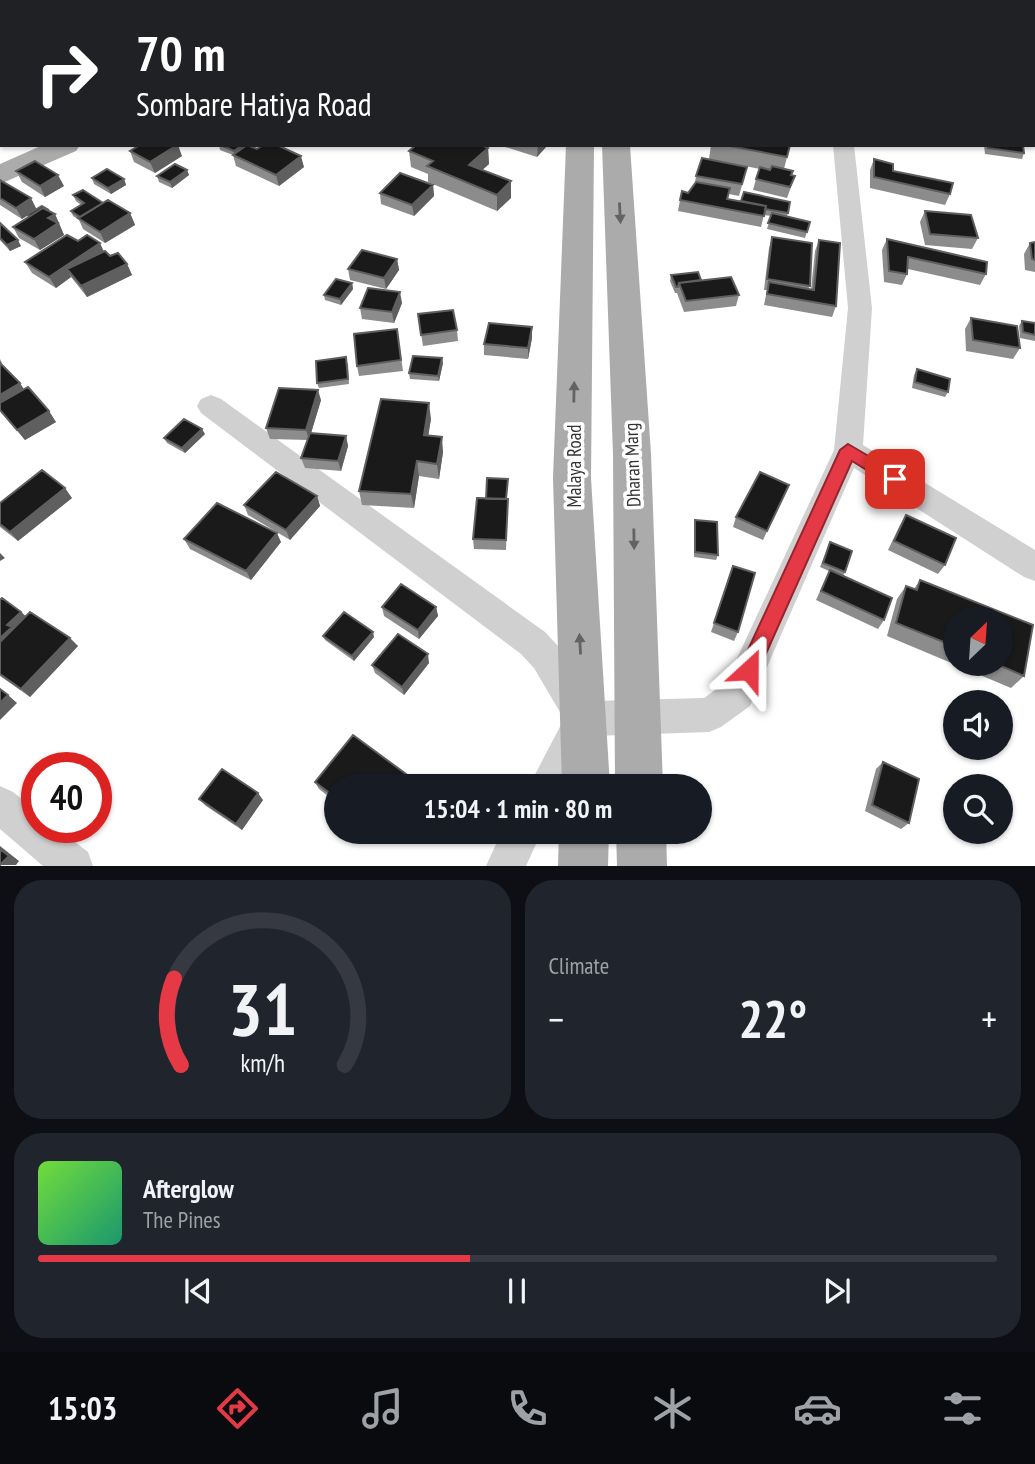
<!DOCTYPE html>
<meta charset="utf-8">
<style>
:root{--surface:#171b24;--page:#20242c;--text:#f1f3f6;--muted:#9ea1a6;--line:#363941;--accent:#e63946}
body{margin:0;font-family:"PT Sans Narrow",sans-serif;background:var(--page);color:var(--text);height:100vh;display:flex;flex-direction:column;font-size:26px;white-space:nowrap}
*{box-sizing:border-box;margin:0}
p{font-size:23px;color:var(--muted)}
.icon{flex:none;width:38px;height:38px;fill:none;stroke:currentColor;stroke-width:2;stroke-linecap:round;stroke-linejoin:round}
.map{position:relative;height:866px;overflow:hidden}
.side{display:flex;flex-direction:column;gap:14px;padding:14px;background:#0d0f14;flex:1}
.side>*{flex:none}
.guide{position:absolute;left:0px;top:0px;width:1036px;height:147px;box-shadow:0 2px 5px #0004;background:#202124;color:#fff;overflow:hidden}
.needle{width:46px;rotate:25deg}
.fabs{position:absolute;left:943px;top:606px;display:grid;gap:14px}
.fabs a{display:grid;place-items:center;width:70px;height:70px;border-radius:50%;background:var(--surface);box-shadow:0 2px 5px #0004;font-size:35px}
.speed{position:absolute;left:21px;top:752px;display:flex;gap:14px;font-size:35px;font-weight:700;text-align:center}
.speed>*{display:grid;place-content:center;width:91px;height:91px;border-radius:50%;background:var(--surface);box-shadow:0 2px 5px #0004;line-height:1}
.speed .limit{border:10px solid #d22;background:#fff;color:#111}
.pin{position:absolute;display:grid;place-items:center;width:60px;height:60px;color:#fff;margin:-30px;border-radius:14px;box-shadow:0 4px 10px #0006}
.me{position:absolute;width:77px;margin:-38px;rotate:24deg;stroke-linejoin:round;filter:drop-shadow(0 0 5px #0008)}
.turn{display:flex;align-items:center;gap:24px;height:147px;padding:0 21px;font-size:32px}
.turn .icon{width:91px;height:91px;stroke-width:2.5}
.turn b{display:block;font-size:49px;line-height:60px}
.big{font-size:52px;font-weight:700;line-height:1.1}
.side .tile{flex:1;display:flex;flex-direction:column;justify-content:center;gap:10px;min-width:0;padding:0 24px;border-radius:28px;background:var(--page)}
.side .dial{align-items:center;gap:0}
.dial svg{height:182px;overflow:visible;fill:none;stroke:var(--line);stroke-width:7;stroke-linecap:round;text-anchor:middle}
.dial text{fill:var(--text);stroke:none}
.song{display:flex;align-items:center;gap:21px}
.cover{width:84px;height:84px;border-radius:10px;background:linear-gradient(135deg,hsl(100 70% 55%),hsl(160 70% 35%))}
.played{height:7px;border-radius:4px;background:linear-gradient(90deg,var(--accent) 45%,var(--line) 45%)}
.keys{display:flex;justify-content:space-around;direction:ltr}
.heat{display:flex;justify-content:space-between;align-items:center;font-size:38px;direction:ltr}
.side .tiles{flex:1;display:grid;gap:14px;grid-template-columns:1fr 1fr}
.tile:last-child{grid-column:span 2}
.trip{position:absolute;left:324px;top:774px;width:388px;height:70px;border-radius:35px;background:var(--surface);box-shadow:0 2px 5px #0004;font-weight:700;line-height:70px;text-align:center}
.menu{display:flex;height:112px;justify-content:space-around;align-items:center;background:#090b0e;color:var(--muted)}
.menu .icon{width:49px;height:49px}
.menu .active{color:var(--accent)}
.menu b{font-size:32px;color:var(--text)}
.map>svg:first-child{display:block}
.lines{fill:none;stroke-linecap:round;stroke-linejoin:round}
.minor{fill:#d0d0d0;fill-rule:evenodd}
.major{fill:#ababab;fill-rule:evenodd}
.wall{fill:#8c8c8c;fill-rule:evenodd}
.shaded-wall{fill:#5f5f5f}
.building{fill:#1a1a1a;stroke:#5f5f5f;stroke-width:2}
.oneway{fill:#636363}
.route{fill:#e63946;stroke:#96252e;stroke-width:2}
.labels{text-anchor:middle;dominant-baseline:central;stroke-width:7;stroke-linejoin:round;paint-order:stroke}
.street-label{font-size:19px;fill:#333;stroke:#fff}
</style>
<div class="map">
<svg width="1035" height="866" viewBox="0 0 1035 866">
<rect width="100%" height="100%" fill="#fff"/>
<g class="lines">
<path class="minor" d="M25,0H45L23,2Z
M809,0H827V2H809Z
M0,10H2V20H0Z
M1034,131H1035V143H1034Z
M833,145H854L872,308L863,445L1035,550V581L1024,577L854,468L750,706L721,727L709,732L593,736L567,786H529L564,719L534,668L521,654L201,413L197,406L201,399L211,395L221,399L545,632L558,646L592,701L704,698L726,682L834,450L848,308Z
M0,786L13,792L37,811V828H57L88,852L93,866H43L0,829Z
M502,831H542L526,866H486Z"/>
<path class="major" d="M381,0H406L380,2Z
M564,0H586V2H564Z
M598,0H620V2H598Z
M43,145H80L76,151L0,184V164Z
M566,145H594L591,478L610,786H562L553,478Z
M602,145H630L651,454L663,786H615L613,454Z
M559,831H609L608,866H558Z
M616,831H666L667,866H617Z"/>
</g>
<path class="wall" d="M847,0H882L892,2H847Z
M973,0H998V2H980Z
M1035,29V78H1034Z
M219,145H251L250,146L304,167L279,186L236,166L233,155L220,150Z
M499,145H546V147L537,157Z
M711,145H790L784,169L791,175L795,176L787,198L753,190L756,179L760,169L709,159Z
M984,145H1023L1024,153L1022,159L985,154Z
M488,148L489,164L482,170L511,181V198L497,211L428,182V174L411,167L409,151Z
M130,151L182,156L155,173L134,162Z
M874,159L893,171L950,194L945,205L870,188V170Z
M747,167L739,196L729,194L728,199L788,213L787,216L810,222L805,238L767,229L771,216L764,215L761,227L678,211L680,200L688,193L695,183L696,176Z
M187,170L189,175L172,188L159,182L157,176Z
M16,171L64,186L45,197L22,182Z
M92,178L124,179L126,185L111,194L94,184Z
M0,180L37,209L50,211L55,214L64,235L40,250L19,238L13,227L28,217L27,215L22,219L0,205Z
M433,185L434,196L414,216L381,204L380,193Z
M73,195L103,203L130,213L135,225L105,243L83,229L79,220L73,216L71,211L81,205L76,201Z
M925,211L978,238L972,249L925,245L920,222Z
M0,223L21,246L10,251L0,240Z
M772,237L810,286L808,289L811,290L815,251L819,240L836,306L832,317L764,305L767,290H764L769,248Z
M887,239L986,274L980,285L908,269L907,274L902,285L884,282L882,250Z
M78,241L104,251L110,256L127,264L132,275L87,297L71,277L56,288L32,273L25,262Z
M1035,242V272L1025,270L1024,254L1030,243Z
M397,259L399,270L386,289L350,280L348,269Z
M671,275L701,280L739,295L736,306L684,312L677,293H675L670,281Z
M352,283L353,289L341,305L325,300L324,295Z
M402,303L394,323L362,319L360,308Z
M418,314L457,330L458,341L423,346Z
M971,318L1020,348L1013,359L966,351L965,329Z
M1022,321L1035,323V341L1020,338L1019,326Z
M532,327V338L528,359L484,355V344Z
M397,329L403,371L359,376L357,366Z
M0,359L2,363H1L24,390L56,422L25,440L0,411Z
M348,363L349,384L319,388L317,383Z
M443,363L439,381L410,379L409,373Z
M917,369L948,392L945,397L912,388L914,375Z
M321,400L311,433L346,436L348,446L341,471L305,468L301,458L308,440L270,439L266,428Z
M431,419L428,435L443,452L439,479L419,476L414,508L362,505L359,491Z
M205,434L185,453L167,443L164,438Z
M789,485L763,540L733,527L736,517Z
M317,496L320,506L290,540L248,515L244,505Z
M72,498L18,541L0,527V503Z
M486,499H508L506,550L474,549L473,539Z
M906,515L945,565L938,574L888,550L900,525Z
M695,520L718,555L716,560L694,557V525Z
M184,539L281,542L251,580L190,549Z
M830,542L845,572L843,576L884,620L878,629L816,600L829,571L820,567Z
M733,566L738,632L734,641L711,632Z
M920,580L1024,676L1011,688L887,636L897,599L906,586L914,589ZM956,618L1001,663H956Z
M0,600L21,612L26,616L78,646L30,697L0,676Z
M382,607H436L438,616L419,639L384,616Z
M323,636L374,637L354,661L325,640Z
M429,663L404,695L375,673L372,665Z
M883,762L909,823L901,829L865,811L876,769Z
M406,774L408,781L336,786V802L319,789L315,782Z
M199,799L263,800L242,830L206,806Z"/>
<path class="shaded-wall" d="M178,145L182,156L155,173L150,162Z
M242,145H251L235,157L234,151Z
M538,145H546V147L537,157Z
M488,148L489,164L470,181L469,165Z
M301,156L304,167L279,186L276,175Z
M187,170L189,175L172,188L170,182Z
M58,175L64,186L45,197L40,186Z
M124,179L126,185L111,194L108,188Z
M511,181V198L497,211V195Z
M433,185L434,196L414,216L412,205Z
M31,198L37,210L22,219L16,208Z
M130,213L135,225L105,243L100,232Z
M55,214L64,235L40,250L34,239L48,218Z
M18,240L21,246L10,251L7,245Z
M100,243L105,254L67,269L71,277L56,288L49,277Z
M397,259L399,270L386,289L384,278Z
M127,264L132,275L87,297L81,286Z
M352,283L353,289L341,305L340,299Z
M400,292L402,303L394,323L392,312Z
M532,327V338L528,359V348Z
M442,358L443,363L439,381L438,376Z
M20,383L27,394L0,410V395Z
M318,390L321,400L309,440L306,430Z
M429,403L431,419L426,450L424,435Z
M49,411L56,422L25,440L17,430Z
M202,429L205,434L185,453L182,448Z
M346,436L348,446L341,471L338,461Z
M442,437L443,452L439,479L437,464Z
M417,461L419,476L414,508L411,494Z
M65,488L72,498L18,541L10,532Z
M317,496L320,506L290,540L286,530Z
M277,533L281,542L251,580L246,571Z
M0,553L5,558L0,561Z
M436,607L438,616L419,639L418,630Z
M21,612L30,621L0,656V638L7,625Z
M373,632L374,637L354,661L352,656Z
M70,638L78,646L30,697L21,689Z
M428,654L429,663L404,695L402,687Z
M8,695L17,703L0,720V703Z
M406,774L408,781L404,786H397Z
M258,793L263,800L242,830L236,824Z
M0,846L19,861L16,865H0Z"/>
<path class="building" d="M73,0H98L102,2H76Z
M105,0H120L123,2H106L104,1Z
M532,0H543V2H532Z
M897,0H919L920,2H898Z
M0,110L2,111V129L0,128Z
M140,145H177L150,162L130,151Z
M221,145H242L234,151Z
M247,145L257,149L263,145H277L301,156L276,175L233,155Z
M416,145H481L488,148L469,165L511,181L497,195L427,166L433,161L409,151Z
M725,145H790L787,157Z
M988,145H1023L1024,153L988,148Z
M702,158L747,167L742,184L696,176Z
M874,159L893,164V171L953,183L950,194L874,177Z
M35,161L58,175L40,186L16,171Z
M175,164L187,170L170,182L157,176Z
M772,166L793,171L791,175L795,176L790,187L756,179L760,167L770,170Z
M107,169L124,179L108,188L92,178Z
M400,173L433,185L412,205L380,193Z
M0,180L31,198L16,208L0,198Z
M696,182L730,188L727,199L766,206L764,216L680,200L682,191L688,193Z
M83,190L103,203L80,217L71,211L84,203L73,195Z
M744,192L790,202L788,213L765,209L766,206L741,201Z
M108,200L130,213L100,232L78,218Z
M42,206L49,210L43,208L30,216L27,215Z
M43,208L55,214L48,218L58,223L34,239L13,227Z
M925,211L971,215L978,238L930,234Z
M772,213L810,222L807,232L768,223Z
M0,223L18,240L7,245L0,238Z
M67,235L78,241L87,235L100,243L49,277L25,262Z
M772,237L812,243L810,286L767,279Z
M887,239L987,262L986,274L908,257L907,274L889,271Z
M819,240L840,243L836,306L767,294L769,282L814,290Z
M1035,242V260L1032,259L1030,243Z
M362,250L397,259L384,278L348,269Z
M105,251L110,256L118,253L127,264L81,286L67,269Z
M698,272L701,280L679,283L678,287H676L671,275Z
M731,277L739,295L686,301L679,283Z
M336,279L352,283L340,299L324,295Z
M368,288L400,292L392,312L360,308Z
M453,310L457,330L421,335L418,314Z
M971,318L1017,326L1020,348L973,340Z
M1022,321L1035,323V335L1023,332Z
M489,323L532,327L528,348L484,344Z
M397,329L401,360L357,366L354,334Z
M413,356L442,358L438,376L409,373Z
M346,357L348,379L317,383L316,361Z
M0,363L20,383L0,395Z
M917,369L950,379L948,392L915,382Z
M28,387L49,411L17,430L0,410V403Z
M279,388L318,390L306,430L266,428Z
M381,399L429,403L424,435L442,437L437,464L417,461L411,494L359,491Z
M184,419L202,429L182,448L164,438Z
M310,433L346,436L338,461L301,458Z
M42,470L65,488L10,532L0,524V503Z
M276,472L317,496L286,530L244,505Z
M760,472L789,485L767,531L736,517Z
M487,478L508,479L506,499H486Z
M477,498L508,499L506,540L473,539Z
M217,503L277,533L246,571L184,539Z
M906,515L956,538L945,565L894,541Z
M695,520L717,522L718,555L695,552Z
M830,542L852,551L845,572L823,563Z
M733,566L755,573L738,632L714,623Z
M830,570L892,598L884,620L821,591Z
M920,580L1033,625L1024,676L994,663H1001V618H956V647L896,623L906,586L917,590Z
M401,584L436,607L418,630L382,607Z
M2,598L21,612L7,625L12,627L0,638V600Z
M30,612L70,638L21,689L0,674V642Z
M344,612L373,632L352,656L323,636Z
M398,634L428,654L402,687L372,665Z
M0,689L8,695L0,703Z
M353,735L406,774L397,786H336V798L315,782Z
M883,762L919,779L909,823L872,805Z
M222,769L258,793L236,824L199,799Z
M0,849L9,856L0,865Z"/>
<defs><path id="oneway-solid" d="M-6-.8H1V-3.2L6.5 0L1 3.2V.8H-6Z" transform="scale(1.75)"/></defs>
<g class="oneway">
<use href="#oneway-solid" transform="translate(620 213) rotate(87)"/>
<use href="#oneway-solid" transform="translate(574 392) rotate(-89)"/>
<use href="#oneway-solid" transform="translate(634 539) rotate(89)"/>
<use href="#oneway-solid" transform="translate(580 644) rotate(-93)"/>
</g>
<path class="route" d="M848,444L901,475L903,479L901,484H889L852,461L756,676L749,679L742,676L739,670L742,663L840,450Z"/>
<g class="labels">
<g class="street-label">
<text transform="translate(632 465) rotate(-92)">Dharan Marg</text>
<text transform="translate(574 466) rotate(-90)">Malaya Road</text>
</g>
</g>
</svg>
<div class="fabs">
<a><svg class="needle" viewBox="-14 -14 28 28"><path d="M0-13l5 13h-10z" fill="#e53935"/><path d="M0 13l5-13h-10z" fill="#9ea1a6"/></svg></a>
<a><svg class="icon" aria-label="sound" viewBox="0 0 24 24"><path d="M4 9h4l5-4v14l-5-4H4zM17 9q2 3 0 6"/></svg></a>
<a><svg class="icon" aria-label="search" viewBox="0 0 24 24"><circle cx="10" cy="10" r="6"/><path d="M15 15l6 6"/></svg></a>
</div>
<div class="speed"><div class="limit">40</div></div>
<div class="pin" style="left:895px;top:479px;background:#d93025"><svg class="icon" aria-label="arrive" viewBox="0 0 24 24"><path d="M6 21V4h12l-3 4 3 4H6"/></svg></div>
<svg class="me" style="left:749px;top:670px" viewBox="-20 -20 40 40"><path d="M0-17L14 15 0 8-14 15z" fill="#e63946" stroke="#fff" stroke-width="4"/></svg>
<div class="trip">15:04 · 1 min · 80 m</div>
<div class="guide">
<div class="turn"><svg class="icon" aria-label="right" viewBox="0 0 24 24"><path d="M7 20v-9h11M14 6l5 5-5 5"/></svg><div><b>70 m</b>Sombare Hatiya Road</div></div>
</div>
</div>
<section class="side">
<div class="tiles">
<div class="tile dial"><svg viewBox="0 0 100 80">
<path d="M14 69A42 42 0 1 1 86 69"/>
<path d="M14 69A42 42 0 0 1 11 31" stroke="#e63946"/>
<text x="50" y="56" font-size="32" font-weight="700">31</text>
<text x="50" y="72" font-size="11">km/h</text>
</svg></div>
<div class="tile"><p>Climate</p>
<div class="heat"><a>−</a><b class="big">22°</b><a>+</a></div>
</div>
<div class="tile">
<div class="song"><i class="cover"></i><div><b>Afterglow</b><p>The Pines</p></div></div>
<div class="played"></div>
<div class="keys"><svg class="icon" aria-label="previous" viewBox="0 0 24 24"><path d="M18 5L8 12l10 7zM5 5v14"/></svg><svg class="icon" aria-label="pause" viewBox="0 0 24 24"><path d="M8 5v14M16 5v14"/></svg><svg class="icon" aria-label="next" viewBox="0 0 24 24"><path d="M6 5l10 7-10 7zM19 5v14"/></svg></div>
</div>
</div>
</section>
<nav class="menu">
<b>15:03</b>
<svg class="icon active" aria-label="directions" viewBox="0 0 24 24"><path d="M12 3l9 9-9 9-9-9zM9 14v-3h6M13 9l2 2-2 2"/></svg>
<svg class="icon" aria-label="music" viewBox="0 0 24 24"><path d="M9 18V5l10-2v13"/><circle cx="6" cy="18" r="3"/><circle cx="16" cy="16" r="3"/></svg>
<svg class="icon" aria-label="phone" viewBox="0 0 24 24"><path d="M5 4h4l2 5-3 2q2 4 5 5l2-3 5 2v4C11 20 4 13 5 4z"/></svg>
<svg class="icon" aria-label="climate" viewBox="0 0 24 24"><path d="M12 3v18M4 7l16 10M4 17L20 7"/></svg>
<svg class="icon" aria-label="car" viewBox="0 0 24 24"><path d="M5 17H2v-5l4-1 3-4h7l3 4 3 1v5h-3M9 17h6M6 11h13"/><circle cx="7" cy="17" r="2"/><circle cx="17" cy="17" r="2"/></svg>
<svg class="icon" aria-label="filters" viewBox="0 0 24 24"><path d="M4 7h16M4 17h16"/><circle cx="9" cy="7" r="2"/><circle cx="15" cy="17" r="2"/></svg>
</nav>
